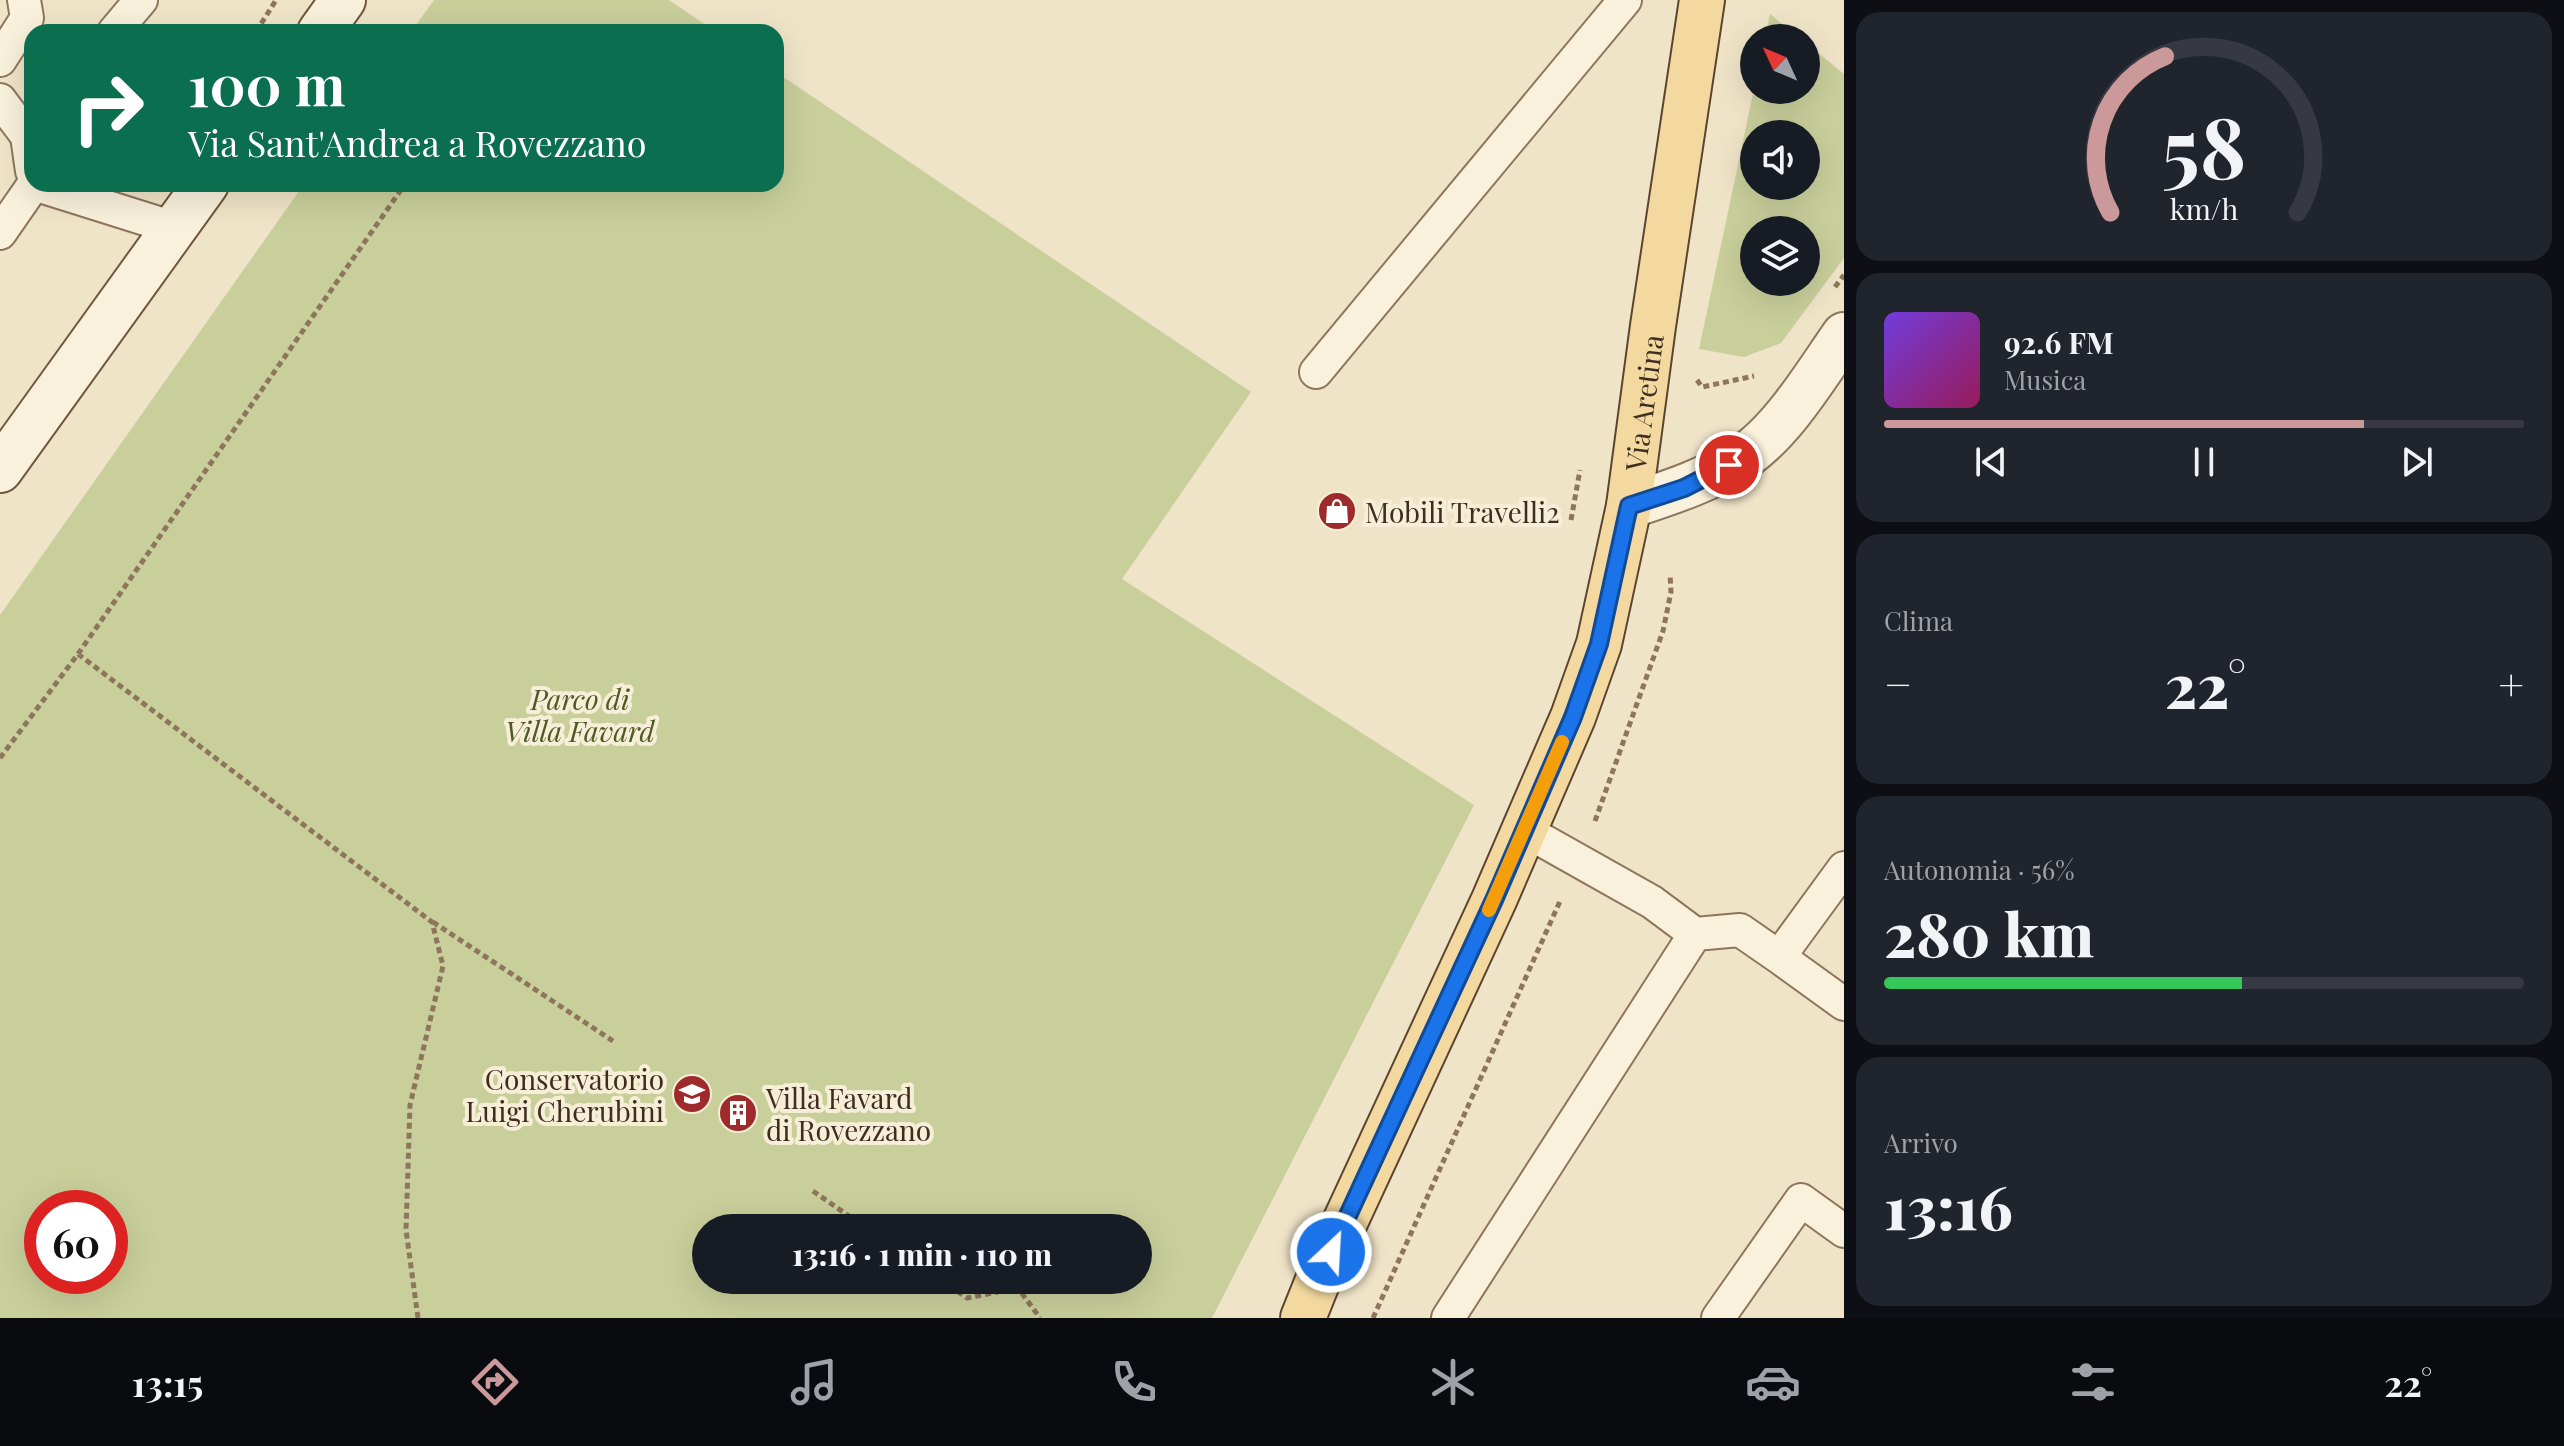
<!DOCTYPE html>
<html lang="it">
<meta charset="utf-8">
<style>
:root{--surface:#171b24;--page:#20242c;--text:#f1f3f6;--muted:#9ea1a6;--line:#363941;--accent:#cc999b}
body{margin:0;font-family:"Playfair Display",serif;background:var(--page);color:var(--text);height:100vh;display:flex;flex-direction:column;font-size:30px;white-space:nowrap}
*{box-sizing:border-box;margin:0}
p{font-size:26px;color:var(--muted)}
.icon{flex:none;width:44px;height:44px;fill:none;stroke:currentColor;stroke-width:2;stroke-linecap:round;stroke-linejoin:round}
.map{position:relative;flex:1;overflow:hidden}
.details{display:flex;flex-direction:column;gap:12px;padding:12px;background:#0d0f14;width:720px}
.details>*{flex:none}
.banner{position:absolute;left:24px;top:24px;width:760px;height:168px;border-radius:24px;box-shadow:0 8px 32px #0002;background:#0b6e4f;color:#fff;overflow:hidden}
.needle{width:52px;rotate:314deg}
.fabs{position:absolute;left:1740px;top:24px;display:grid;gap:16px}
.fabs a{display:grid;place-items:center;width:80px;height:80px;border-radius:50%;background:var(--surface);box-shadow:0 8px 32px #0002;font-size:40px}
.speed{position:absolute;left:24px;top:1190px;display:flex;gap:16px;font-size:40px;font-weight:700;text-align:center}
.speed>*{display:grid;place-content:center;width:104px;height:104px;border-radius:50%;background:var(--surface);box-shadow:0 8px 32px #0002;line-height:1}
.speed .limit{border:12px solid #d22;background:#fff;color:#111}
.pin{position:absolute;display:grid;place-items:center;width:68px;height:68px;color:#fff;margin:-34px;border:4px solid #fff;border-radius:50%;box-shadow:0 2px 8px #0007}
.me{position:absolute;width:88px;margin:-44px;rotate:25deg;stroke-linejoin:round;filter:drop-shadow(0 0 6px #0008)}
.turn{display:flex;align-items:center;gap:28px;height:168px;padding:0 32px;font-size:36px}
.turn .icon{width:104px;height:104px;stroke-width:2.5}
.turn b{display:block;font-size:56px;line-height:68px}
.big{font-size:60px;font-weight:800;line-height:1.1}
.details .card{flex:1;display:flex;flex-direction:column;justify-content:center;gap:12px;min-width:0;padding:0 28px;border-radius:24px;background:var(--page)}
.details .dial{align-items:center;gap:0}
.dial svg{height:208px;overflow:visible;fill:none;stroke:var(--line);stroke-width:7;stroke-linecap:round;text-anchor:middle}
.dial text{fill:var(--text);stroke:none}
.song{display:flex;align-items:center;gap:24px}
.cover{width:96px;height:96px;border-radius:12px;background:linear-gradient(135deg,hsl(260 70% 55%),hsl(330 70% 35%))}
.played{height:8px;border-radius:4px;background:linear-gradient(90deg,var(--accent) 75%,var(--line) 75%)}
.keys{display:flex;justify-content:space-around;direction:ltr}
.heat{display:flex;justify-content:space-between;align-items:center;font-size:44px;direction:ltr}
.charge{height:12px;border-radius:6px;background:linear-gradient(90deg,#34c759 56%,var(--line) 0)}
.trip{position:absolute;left:692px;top:1214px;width:460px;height:80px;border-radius:40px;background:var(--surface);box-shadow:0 8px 32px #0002;font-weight:800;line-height:80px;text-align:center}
.tabs{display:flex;height:128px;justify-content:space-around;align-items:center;background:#090b0e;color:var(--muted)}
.tabs .icon{width:56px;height:56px}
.tabs .active{color:var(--accent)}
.tabs b{font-size:36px;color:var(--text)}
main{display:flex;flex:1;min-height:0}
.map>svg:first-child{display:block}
.green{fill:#c9cf9b;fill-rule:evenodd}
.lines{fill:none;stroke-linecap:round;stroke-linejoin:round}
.lane-casing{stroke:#8d765c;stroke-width:36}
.street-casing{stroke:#8d765c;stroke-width:48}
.secondary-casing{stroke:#6f573f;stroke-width:48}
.primary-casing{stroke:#5b4430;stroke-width:48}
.path{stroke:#8d765c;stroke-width:5;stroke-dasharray:6 4;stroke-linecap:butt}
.lane{stroke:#faf1dc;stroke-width:32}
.street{stroke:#faf1dc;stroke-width:44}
.secondary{stroke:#faf1dc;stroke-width:44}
.primary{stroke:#f3d9a0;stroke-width:44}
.route-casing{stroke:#114b97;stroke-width:20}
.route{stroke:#1a73e8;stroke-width:14}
.slow{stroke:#f59e0b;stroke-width:14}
.labels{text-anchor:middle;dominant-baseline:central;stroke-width:8;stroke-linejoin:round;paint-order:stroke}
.street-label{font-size:28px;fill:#3d2e20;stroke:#f7eed8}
.poi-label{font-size:28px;fill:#3d2e20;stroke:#f7eed8;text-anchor:start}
.park-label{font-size:28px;font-style:italic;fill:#4d5a26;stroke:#f7eed8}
</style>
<main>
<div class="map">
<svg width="1844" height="1318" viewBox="0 0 1844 1318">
<rect width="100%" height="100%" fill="#f0e4c8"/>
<path class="green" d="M434,0H669L716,32H411Z
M1770,14L1799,38H1765Z
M1806,43L1844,74V258L1781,343L1744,357L1699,349L1754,89L1806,90ZM1754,134H1806V186H1754ZM1754,230H1806V282H1754Z
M776,72L1251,392L1122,579L1474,805L1212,1318H0V615L304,184H776ZM42,1208H110V1276H42ZM706,1228H1138V1280H706Z"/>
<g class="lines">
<g class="lane-casing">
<path id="lane" d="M114,32L141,0
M0,60L27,18L24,0
M0,100L27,136L32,171
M34,184L174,228
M0,233L34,184
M1316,372L1625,0
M1524,830L1652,902L1695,934L1740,930L1779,957
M1844,868L1779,957L1844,1004
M1448,1318L1695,934
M1718,1318L1801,1200L1844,1231"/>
</g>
<g class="street-casing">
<path id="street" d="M1629,506C1668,493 1707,481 1742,458C1783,431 1816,375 1844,335"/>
</g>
<g class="secondary-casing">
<path id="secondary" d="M320,32L343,0
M0,470L206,184"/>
</g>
<g class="primary-casing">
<g id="primary">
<path id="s1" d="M1303,1318L1319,1278L1494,900L1573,717L1599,644L1629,506L1653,326L1702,0"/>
</g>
</g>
<path class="path" d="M256,32L276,0
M1835,287L1844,275
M1697,380L1702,387L1754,376
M1571,520L1580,470
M78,654L432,922L443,966L410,1105L406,1230L418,1318
M0,758L78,654L405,184
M1595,821L1663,631L1671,592L1670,574
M433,922L613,1041
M813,1191L866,1228
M941,1280L967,1298L1018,1288L1040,1318
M1373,1318L1561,899"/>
<use href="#lane" class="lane"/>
<use href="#street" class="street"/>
<use href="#secondary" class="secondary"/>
<use href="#primary" class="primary"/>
</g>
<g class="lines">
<g class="route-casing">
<path id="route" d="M1331,1252L1494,900L1573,717L1599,644L1629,506L1684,488L1729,465"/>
</g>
<use href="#route" class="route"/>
<path class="slow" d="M1489,910L1562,742"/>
</g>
<defs>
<g id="shop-disc" transform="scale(2)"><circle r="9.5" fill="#9e2a2b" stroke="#f7eed8"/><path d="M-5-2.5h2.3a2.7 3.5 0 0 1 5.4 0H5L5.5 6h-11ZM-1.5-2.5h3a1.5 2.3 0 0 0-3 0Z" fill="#fff"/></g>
<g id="school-disc" transform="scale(2)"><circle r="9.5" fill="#9e2a2b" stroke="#f7eed8"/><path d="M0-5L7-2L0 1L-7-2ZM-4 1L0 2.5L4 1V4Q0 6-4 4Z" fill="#fff"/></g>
<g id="building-disc" transform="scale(2)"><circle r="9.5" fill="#9e2a2b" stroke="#f7eed8"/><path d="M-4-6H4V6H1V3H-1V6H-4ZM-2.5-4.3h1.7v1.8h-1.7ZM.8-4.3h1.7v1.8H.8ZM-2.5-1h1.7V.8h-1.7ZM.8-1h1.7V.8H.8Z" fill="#fff"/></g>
</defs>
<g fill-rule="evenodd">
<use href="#shop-disc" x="1337" y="511"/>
<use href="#school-disc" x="692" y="1094"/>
<use href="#building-disc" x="738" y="1113"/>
</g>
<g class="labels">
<g class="street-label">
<text stroke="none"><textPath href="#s1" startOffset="982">Via Aretina</textPath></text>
</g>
<g class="poi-label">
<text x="1365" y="511">Mobili Travelli2</text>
<text x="664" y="1078" text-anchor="end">Conservatorio<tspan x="664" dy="32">Luigi Cherubini</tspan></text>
<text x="766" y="1097">Villa Favard<tspan x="766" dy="32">di Rovezzano</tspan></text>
</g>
<g class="park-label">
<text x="580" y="698">Parco di<tspan x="580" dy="32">Villa Favard</tspan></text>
</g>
</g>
</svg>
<div class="fabs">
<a><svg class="needle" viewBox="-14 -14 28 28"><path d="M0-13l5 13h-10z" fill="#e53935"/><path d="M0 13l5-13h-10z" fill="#9ea1a6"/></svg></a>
<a><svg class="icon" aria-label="sound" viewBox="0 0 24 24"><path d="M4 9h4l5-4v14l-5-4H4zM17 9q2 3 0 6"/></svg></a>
<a><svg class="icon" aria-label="layers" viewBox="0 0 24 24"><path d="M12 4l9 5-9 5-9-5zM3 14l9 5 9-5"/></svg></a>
</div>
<div class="speed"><div class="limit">60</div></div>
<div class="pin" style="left:1729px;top:465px;background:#d93025"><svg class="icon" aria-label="arrive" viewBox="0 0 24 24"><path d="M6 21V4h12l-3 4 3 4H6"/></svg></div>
<svg class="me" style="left:1331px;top:1252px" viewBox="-20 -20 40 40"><circle r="17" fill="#1a73e8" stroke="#fff" stroke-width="3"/><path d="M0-11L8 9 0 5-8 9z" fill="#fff"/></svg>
<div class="trip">13:16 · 1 min · 110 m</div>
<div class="banner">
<div class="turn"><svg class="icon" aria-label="right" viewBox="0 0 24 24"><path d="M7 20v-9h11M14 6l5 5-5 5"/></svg><div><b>100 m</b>Via Sant'Andrea a Rovezzano</div></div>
</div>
</div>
<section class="details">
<div class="card dial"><svg viewBox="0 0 100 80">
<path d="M14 69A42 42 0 1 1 86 69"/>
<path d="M14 69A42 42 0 0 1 35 9" stroke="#cc999b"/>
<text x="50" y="56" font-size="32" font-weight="700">58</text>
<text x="50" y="72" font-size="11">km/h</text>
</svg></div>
<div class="card">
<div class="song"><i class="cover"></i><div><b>92.6 FM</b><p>Musica</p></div></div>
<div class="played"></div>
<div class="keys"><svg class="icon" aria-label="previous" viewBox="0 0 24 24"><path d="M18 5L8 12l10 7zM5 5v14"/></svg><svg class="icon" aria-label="pause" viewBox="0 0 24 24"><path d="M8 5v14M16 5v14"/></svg><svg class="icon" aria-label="next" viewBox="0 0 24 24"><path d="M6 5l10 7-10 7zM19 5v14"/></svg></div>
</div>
<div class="card"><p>Clima</p>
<div class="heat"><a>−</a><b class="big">22°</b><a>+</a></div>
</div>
<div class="card"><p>Autonomia · 56%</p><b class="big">280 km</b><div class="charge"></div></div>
<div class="card"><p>Arrivo</p><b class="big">13:16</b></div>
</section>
</main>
<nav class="tabs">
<b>13:15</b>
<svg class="icon active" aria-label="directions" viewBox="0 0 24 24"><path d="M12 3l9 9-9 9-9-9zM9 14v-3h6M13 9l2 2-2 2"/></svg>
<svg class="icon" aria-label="music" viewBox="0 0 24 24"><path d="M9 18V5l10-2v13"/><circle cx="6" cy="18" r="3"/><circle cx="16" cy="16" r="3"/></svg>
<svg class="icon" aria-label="phone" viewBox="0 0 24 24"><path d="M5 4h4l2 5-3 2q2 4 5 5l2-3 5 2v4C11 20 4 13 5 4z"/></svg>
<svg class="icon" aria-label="climate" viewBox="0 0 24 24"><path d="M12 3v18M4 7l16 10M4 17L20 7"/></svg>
<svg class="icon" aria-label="car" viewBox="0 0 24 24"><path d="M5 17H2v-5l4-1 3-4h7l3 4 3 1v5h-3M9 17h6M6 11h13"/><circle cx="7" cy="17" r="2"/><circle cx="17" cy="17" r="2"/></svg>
<svg class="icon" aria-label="filters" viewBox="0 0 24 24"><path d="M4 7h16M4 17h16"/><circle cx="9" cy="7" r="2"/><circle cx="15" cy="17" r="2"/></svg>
<b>22°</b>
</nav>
